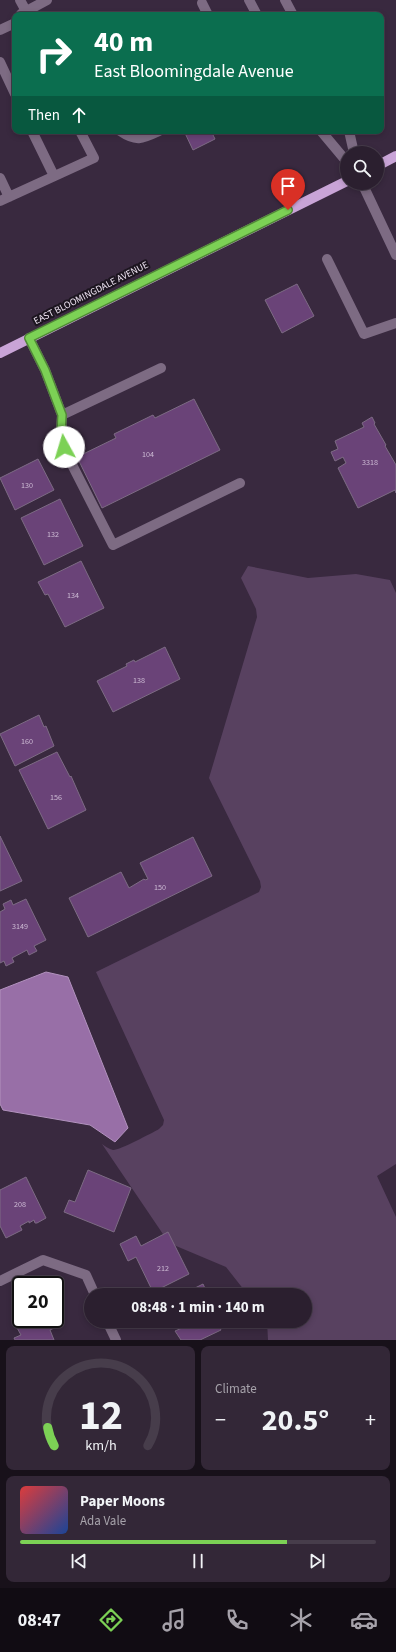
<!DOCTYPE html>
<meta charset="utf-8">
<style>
:root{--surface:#2b1f2f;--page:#332737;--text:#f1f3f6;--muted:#a6a2aa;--line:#473d4b;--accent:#7cd155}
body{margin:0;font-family:"Source Sans 3",sans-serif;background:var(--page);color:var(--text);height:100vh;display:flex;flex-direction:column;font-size:15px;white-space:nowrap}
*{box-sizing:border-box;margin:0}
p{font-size:13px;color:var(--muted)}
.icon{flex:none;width:22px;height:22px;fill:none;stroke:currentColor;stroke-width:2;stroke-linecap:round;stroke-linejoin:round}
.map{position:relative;height:1340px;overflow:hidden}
.sheet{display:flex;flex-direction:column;gap:6px;padding:6px;background:#18111a;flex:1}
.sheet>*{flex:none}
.banner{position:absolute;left:12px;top:12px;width:372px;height:122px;border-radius:8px;box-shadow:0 2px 6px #0003,0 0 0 1px var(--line);background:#0b6e4f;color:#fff;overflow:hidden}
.buttons{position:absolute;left:340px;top:146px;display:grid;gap:8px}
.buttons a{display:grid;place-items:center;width:44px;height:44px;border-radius:50%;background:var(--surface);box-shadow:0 2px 6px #0003,0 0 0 1px var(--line);font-size:20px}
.speed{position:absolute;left:12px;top:1276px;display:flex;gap:8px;font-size:20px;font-weight:700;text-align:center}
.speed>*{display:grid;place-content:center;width:52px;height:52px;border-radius:50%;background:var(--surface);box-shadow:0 2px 6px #0003,0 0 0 1px var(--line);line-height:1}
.speed .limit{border:2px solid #111;border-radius:6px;background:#fff;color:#111}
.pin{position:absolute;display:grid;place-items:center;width:34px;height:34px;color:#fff;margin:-41px -17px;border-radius:50% 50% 50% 0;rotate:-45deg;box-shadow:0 0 4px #0007}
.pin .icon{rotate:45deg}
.me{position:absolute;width:44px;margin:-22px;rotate:354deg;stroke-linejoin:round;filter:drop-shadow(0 0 3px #0008)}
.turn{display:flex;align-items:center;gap:14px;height:84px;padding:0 16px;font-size:18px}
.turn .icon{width:52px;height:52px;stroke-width:2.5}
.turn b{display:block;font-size:28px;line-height:34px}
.then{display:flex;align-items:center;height:38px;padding:0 16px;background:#0003;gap:8px;font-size:15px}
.big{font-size:30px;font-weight:700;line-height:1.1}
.sheet .widget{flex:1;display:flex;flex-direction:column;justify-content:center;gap:6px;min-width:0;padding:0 14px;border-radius:8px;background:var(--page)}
.sheet .dial{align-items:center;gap:0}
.dial svg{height:104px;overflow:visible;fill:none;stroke:var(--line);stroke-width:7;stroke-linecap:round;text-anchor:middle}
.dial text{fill:var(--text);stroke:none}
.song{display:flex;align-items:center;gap:12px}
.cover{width:48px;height:48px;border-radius:6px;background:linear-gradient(135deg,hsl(0 70% 55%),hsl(220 70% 35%))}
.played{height:4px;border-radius:2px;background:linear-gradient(90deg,var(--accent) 75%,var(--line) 75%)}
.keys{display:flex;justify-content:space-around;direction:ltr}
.heat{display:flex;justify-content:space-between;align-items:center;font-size:22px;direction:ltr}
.sheet .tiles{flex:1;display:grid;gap:6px;grid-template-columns:1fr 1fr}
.widget:last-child{grid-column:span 2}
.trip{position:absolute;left:84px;top:1288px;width:228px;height:40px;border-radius:20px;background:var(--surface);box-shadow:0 2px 6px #0003,0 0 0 1px var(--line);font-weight:700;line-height:40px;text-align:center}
.tabs{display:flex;height:64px;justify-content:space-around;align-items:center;background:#110c13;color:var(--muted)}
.tabs .icon{width:28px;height:28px}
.tabs .selected{color:var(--accent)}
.tabs b{font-size:18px;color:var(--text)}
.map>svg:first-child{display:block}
.green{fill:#584160}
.water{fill:#986fa7;stroke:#b292be}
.building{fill:#6a4378;stroke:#7d6b84}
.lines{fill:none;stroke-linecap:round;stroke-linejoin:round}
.minor{stroke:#7d6b83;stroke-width:10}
.major{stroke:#c9a4d7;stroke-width:10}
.route-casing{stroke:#518837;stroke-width:10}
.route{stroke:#7cd155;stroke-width:7}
.labels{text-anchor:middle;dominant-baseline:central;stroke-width:4;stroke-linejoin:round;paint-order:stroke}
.number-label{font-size:8px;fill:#cdbbd4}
.street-label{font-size:10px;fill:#eee3f2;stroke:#1c151f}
</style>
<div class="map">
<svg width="396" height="1340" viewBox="0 0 396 1340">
<rect width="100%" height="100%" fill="#39293f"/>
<path class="green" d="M248,566L308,578L356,574L390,580L396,593V1164L377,1176L396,1217V1340H268L267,1321H305V1295H248L226,1267L169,1243L102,1144C105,1146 109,1149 113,1150C118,1151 152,1133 159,1129L163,1125L164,1120L96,972L259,892L261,887L260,881L209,778L257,617L256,609L241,578Z"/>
<path class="water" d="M46,972L68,977L128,1128L115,1142L90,1125L3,1110L0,1104V990Z"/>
<path class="building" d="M184,131H211L215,139L193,150Z
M297,284L314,316L282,333L265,300Z
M194,399L220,450L102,508L77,457L116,438L114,434L153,415L155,418Z
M372,417L375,423L374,424L386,445L385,446L396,465V493L395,490L358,508L338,468L346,463L343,457L335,461L331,452L338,449L335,441L364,427L362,423Z
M38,459L54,490L15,510L0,478Z
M60,499L83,546L44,565L21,518Z
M81,561L104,608L65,627L48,594L45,595L38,582Z
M165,647L180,679L113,712L97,681L127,666L126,664L134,660L135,662Z
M39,715L44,727L46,726L54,746L15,766L0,734Z
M57,752L70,777L71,776L86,810L48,829L19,770Z
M0,836L22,881L0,891Z
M193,837L212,876L88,937L69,898L121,872L129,888L144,879L145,880L148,879L140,863Z
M26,899L46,940L34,946L37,951L29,955L27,950L12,958L14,962L6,966L4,961L0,963V912L5,909L3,904L11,900L13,905Z
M88,1170L131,1188L114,1232L64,1212L69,1200L75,1202Z
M26,1177L46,1218L37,1223H35L34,1220L29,1223V1221L20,1226L22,1230L6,1238L0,1226V1190Z
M168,1232L189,1274L153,1292L136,1257L128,1261L120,1244L136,1236L141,1246Z
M203,1284L208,1295H181Z
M56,1307L64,1323L50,1330L54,1340H15L14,1338L21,1335L16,1326L30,1319H55Z
M179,1321H216L221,1330L200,1340H181L175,1331L182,1328Z"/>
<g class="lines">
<path class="minor" d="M20,0L26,11
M249,0L257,15
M285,0L293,15
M202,3L208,15
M22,15L21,14L47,0
M0,30L15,23
M0,62L15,94
M32,131L54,176
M120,131C136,142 142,139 159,131
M321,131L347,162
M349,131L354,153
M0,178L9,197
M362,183L396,255
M0,201L94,158L80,131
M327,259L364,334L396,323
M29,338L45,370L62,415L61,434L63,447L113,545L240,483
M62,415L161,368
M0,1281L43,1260L86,1275L95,1295
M107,1321L116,1340"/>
<path class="major" d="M377,166L396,156
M0,353L347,181"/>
</g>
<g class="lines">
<g class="route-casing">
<path id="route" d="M64,447L61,434L62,415L45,370L29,338L288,210"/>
</g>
<use href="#route" class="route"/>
</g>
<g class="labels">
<g class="number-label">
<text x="148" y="454">104</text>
<text x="370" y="462">3318</text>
<text x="27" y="485">130</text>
<text x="53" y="534">132</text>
<text x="73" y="595">134</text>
<text x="139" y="680">138</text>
<text x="27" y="741">160</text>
<text x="56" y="797">156</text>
<text x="160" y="887">150</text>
<text x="20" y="926">3149</text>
<text x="20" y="1204">208</text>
<text x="163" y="1268">212</text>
</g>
<g class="street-label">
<text transform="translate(91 293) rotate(-27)">EAST BLOOMINGDALE AVENUE</text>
</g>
</g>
</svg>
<div class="buttons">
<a><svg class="icon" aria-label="search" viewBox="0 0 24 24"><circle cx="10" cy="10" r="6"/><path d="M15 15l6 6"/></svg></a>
</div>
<div class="speed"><div class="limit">20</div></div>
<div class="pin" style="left:288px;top:210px;background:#d93025"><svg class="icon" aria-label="arrive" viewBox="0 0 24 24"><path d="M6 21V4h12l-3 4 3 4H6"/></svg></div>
<svg class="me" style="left:64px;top:447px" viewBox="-20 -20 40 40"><circle r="19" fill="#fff"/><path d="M0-13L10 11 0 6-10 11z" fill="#7cd155"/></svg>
<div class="trip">08:48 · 1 min · 140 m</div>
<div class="banner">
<div class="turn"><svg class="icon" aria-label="right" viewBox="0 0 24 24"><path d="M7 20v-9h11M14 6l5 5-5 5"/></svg><div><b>40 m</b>East Bloomingdale Avenue</div></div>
<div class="then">Then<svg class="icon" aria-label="ahead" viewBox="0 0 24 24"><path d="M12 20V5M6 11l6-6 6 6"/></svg></div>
</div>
</div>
<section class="sheet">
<div class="tiles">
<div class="widget dial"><svg viewBox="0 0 100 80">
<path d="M14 69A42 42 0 1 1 86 69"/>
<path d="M14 69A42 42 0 0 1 9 55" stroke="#7cd155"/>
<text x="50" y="56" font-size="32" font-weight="700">12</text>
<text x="50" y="72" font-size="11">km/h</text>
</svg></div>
<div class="widget"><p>Climate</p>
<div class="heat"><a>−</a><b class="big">20.5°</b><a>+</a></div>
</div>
<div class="widget">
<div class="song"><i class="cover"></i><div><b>Paper Moons</b><p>Ada Vale</p></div></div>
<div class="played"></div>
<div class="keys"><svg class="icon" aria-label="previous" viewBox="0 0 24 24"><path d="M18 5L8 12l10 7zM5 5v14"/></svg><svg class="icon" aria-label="pause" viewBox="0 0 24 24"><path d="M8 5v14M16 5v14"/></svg><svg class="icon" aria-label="next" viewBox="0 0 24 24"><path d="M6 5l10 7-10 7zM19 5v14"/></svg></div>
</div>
</div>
</section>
<nav class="tabs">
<b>08:47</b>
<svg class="icon selected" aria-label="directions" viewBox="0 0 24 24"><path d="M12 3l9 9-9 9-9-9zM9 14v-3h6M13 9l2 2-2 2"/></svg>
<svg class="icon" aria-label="music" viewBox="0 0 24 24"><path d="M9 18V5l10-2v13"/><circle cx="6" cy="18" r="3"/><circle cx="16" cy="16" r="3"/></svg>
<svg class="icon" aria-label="phone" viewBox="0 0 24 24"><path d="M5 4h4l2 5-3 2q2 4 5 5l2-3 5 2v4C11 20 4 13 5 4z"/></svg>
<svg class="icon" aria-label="climate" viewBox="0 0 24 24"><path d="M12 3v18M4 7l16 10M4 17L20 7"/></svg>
<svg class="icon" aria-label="car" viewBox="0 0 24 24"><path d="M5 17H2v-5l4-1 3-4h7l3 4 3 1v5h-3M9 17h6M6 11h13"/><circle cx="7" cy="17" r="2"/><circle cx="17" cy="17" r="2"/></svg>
</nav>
